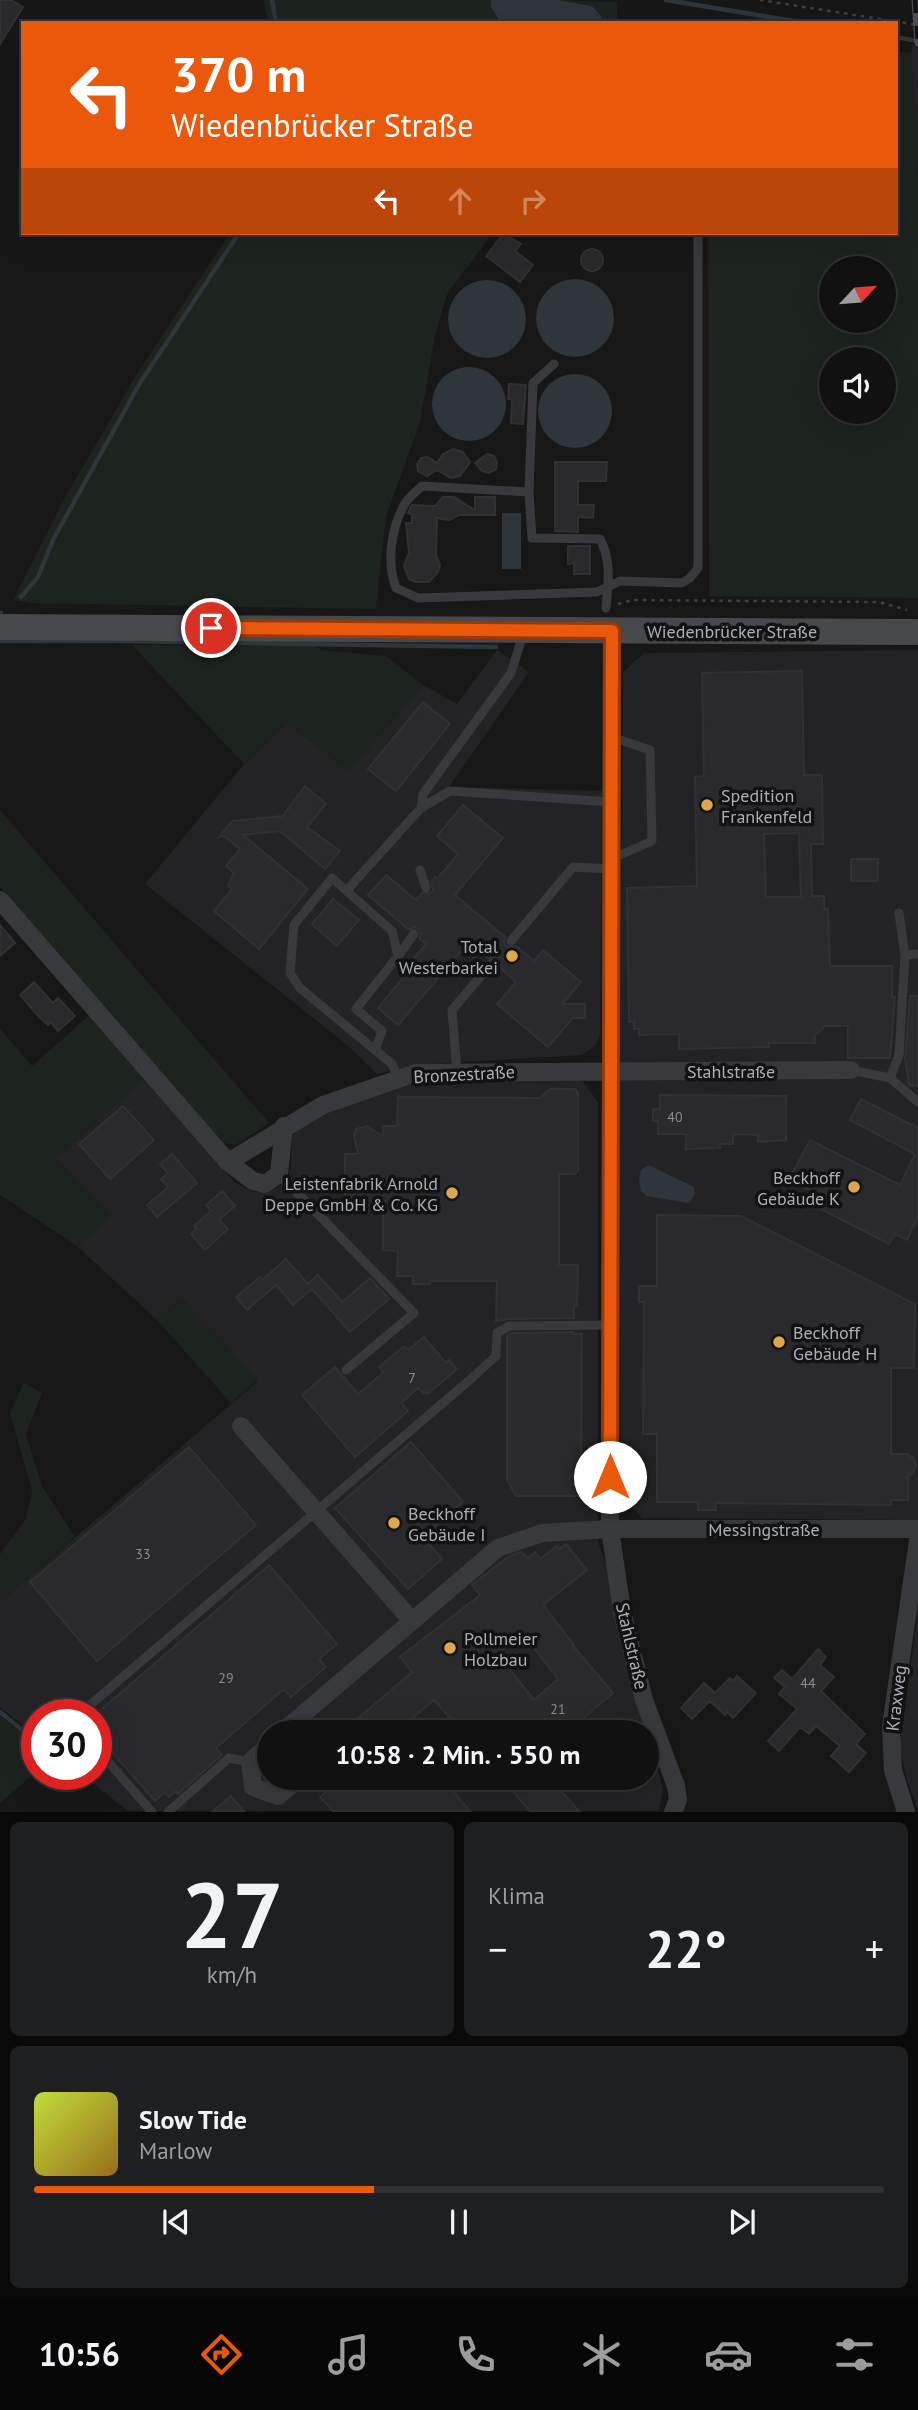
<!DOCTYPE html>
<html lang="de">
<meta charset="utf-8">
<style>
:root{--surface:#111112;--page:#1e1f20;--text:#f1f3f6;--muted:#9c9d9f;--line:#303132;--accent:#ea580c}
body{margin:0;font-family:"PT Sans",sans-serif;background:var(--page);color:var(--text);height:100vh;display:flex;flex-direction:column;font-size:26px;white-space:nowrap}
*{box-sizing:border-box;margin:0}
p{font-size:23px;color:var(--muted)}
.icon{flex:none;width:38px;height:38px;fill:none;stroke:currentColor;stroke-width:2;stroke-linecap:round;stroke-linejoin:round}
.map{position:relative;height:1812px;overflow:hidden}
.drawer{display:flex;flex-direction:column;gap:10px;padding:10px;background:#09090a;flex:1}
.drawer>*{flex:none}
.guide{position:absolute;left:21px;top:21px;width:877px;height:214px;border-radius:0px;box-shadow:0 7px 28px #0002,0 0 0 2px var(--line);background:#ea580c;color:#fff;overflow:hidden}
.needle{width:46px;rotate:64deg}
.buttons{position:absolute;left:819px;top:256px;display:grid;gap:14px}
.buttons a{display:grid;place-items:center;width:77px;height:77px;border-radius:50%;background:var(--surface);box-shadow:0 7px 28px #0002,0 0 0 2px var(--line);font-size:35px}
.speed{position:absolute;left:21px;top:1699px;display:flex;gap:14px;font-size:35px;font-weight:700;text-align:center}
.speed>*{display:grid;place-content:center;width:91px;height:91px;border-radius:50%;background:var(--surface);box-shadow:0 7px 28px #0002,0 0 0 2px var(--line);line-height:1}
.speed .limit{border:10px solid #d22;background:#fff;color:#111}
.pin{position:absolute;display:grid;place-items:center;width:60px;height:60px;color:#fff;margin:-30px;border:4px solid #fff;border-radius:50%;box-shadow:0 2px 7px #0007}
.me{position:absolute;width:77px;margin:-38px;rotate:0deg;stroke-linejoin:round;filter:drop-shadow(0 0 5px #0008)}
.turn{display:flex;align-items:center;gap:24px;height:147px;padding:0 35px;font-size:32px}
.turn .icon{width:91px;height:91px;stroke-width:2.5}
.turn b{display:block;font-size:49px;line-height:60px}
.lanes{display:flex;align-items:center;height:66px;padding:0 35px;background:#0003;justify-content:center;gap:35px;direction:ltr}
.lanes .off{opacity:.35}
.big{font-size:52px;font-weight:700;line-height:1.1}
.drawer .tile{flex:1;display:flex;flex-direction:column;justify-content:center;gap:10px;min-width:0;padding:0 24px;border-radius:10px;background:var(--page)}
.drawer .dial{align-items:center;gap:0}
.dial b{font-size:91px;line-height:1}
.song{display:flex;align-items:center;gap:21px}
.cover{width:84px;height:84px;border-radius:10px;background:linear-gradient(135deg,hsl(70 70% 55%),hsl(40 70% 35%))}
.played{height:7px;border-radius:4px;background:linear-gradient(90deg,var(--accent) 40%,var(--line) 40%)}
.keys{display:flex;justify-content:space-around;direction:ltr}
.heat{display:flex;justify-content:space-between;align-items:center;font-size:38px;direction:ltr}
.drawer .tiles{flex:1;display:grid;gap:10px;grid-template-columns:1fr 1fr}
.tile:last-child{grid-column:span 2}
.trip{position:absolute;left:257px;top:1720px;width:402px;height:70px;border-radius:35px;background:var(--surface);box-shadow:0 7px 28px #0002,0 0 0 2px var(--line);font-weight:700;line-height:70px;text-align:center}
.tab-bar{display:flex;height:112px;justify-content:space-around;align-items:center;background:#070707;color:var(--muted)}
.tab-bar .icon{width:49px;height:49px}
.tab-bar .on{color:var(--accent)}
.tab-bar b{font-size:32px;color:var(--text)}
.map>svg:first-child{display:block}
.built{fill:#232325;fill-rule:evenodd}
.green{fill:#1d231e;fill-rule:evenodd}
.water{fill:#2e353b}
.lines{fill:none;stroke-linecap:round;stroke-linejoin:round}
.stream{stroke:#2e353b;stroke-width:4.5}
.building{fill:#2a2a2c;stroke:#313134;stroke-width:2;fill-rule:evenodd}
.path{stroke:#3e4044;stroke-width:2.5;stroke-dasharray:3.5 5;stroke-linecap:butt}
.lane{stroke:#38393d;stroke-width:9}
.street{stroke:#38393d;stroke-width:18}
.secondary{stroke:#46484c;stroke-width:26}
.rail-casing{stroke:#4b4d51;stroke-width:7}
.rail{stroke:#121213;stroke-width:4.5;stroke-dasharray:13;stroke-linecap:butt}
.route-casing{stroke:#983908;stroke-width:18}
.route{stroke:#ea580c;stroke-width:12}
.poi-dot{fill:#dca84b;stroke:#121213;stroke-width:2.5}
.labels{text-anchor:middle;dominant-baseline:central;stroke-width:7;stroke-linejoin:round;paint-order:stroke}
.number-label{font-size:14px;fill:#898c93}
.street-label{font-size:18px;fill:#aaaeb6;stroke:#121213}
.poi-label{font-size:18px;fill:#aaaeb6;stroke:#121213;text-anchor:start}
</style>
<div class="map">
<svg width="918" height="1812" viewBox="0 0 918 1812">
<rect width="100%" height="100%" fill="#171718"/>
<path class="built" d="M912,45L918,47V178L911,53Z
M497,650L529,672L449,787L602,791L600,1035L595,1046L582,1055L426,1064L377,1074L347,1045L145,884L244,764L287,722L348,770L423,685L457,704Z
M918,650V1520L642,1518L621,1494L620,1079L623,672L644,653Z
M147,1076L234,1182L253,1192H269L277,1188L287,1179L291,1167L292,1137L297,1129L326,1112L422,1081L582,1080L598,1102V1542L610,1576L639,1703L663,1789L659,1811H128L82,1775L96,1774V1715H37V1737L0,1707V1602L258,1381L182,1298L157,1320L77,1246L111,1215L55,1159ZM270,1732H648V1778H270Z
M918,1612V1811L906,1777L900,1744Z"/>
<path class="green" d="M264,0H491V7L501,23H268Z
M558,0L617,2V23H599L602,17L592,6Z
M896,51L911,53L918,178V598L709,596L708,233H896ZM831,268H884V320H831ZM831,359H884V411H831Z
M230,233H493L447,294L435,336L420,423L386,516L376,609L31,603L13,600L64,499L135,377Z
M132,645L315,646L321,650L386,656L423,685L348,770L287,722L244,764Z
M0,810L269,1123L236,1145L223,1143L0,887Z
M92,1013L147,1076L55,1159L112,1215L77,1246L0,1195V1029L32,1066Z
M182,1298L258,1380L231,1403L157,1320Z
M24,1383L42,1393L26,1434L42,1486L75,1537L0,1602V1554L26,1519L32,1491L10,1413Z
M0,1716L37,1745V1771L0,1803Z"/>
<path class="water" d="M491,0H558L592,6L602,17L599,23H501L491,7Z
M536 318a39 39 0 1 1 78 0a39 39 0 1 1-78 0Z
M448 319a39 39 0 1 1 78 0a39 39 0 1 1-78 0Z
M432 404a37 37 0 1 1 74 0a37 37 0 1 1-74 0Z
M538 411a37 37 0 1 1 74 0a37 37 0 1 1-74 0Z
M502,513H521V569H502Z
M649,1165L694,1187L695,1194L689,1203L647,1196L641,1191L639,1179L641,1170Z"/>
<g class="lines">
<path class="stream" d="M272,0L276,23
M666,0L806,23
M896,37L918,41
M21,597L38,577L53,540L140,383L239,233
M0,613H1
M0,641H119L496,647
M0,1712L37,1742"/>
</g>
<path class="building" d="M0,0H11L23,7L0,44Z
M504,233L521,244L515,251L533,265L520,282L486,256Z
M581 260a11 11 0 1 1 22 0a11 11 0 1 1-22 0Z
M509,384L526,385L523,424L511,423L512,399H508Z
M453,449L463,452L470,462L460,476L451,478L437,470L427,476L418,471L417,464L421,458L428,457L437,463L443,454Z
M487,454L494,456L497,462L496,469L489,473L482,471L475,463Z
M555,462H607L606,481H578V505H594L593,518L578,517V532L555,531Z
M443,497H454L475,510V497H495V515H459L449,520L437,518L436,555L440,565L438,572L429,582H415L409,579L404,566L409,553L406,523H412V514L408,513L412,505L435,506Z
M568,546H590V574H574V563L568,564Z
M802,671L804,775H822L823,844H811L812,896H824V909H828L830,966H892V997H895L890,1058H848V1026H825L815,1036V1043H769V1047L679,1049V1034L639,1035V1029H634V1021L629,1022L627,888L697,886L695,777L704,776L702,673ZM799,833L801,897H766L764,834Z
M423,702L450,724L396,791L368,769Z
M305,786L326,804L307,827L340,851L325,869L280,831L243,835L308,889L259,949L214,911L232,889L228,886L234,873L226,866L240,849L224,836L219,837L232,821L283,816Z
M463,805L503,838L455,895L505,937L504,943L507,947L516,946L534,961L543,950L581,982L562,1004H585V1018H573L548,1047L497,1004L516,982L498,966L499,961L496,957L488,958L479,950L473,957L463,949L398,1025L378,1008L407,973L404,970L426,944L419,939L421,934L419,929L414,927L409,930L368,895L386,875L416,900L422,893H431L433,889L431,882L435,877L437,879L458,854L437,836Z
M851,859H878V881H851Z
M333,899L359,920L337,946L312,924Z
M0,925L15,943L0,956Z
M34,982L53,1003L58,998L75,1016L58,1031L51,1022L48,1025L39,1017L20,995Z
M910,996H918V1086L909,1085L905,1058Z
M550,1089H575L578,1093V1171L574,1174H559V1265H578L577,1306H574V1318L509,1319L496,1321L497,1281H430V1284H413V1276H397L398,1251L383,1250V1211H345V1154H358L354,1136L356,1129L366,1126L383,1136V1126H397L398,1097L540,1098Z
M660,1095L786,1096V1140L758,1142V1135L733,1134V1144H720V1148L686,1149V1134H658V1121H653V1109H660Z
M861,1099L918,1128V1218L907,1240L895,1234L889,1244L815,1206L820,1195L789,1180L810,1140L900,1185L915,1154L850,1120Z
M123,1106L154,1140L110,1179L79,1144Z
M172,1154L197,1183L157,1217L147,1205L168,1187L161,1179L168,1173L160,1164Z
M222,1191L235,1206L219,1220L228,1229L205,1250L191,1234L197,1228L194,1226L211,1211L206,1205Z
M657,1215L741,1216L915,1304L914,1368H891V1454H907L913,1458L916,1465L913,1473L908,1477V1500H891V1505L715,1503L716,1510H698V1502H657V1434H643L644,1302H639V1286H657Z
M286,1259L308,1284L318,1275L342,1302L370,1278L389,1299L350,1332L312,1289L293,1305L276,1285L247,1310L236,1297L260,1277L262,1280Z
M573,1332V1334H582L581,1496H516L507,1480V1335L511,1333Z
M424,1337L446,1363L449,1360L457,1369L428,1394L426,1392L424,1394L418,1388L401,1403L408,1411L355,1457L302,1395L335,1367L358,1394L384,1372L379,1367L404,1346L408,1350Z
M411,1442L463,1502L423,1537L442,1559L408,1589L335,1508Z
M189,1447L256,1525L97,1661L30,1582Z
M566,1544L587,1570L543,1605L574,1645L573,1646L613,1693L567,1732H462L434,1700L396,1732H342L412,1672L400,1657L480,1595L472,1585L508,1557L521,1552L528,1558L535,1552L540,1559L557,1546L559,1549ZM523,1634L558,1679L534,1700L498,1654Z
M269,1565L337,1644L319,1659L326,1667L291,1697L284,1689L216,1748L222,1755L178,1794L176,1791L169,1797L165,1792L155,1801L96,1734V1714Z
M818,1649L826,1657L820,1665L834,1677L821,1691L865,1734L856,1744L866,1753L849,1772L831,1756L840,1746L816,1726L809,1734L800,1727L779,1751L768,1741L797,1709L779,1694L785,1687L774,1678L782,1670L792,1679Z
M737,1676L756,1693L733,1718L727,1712L725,1715L710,1701L692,1719L681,1708L704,1683L715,1693L730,1678L733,1681Z
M342,1778H441L470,1811H333L320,1797Z
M501,1778H575L560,1790L579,1811H530Z
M231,1796L244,1811H213Z"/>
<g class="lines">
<path class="path" d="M760,0L918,25
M618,604L632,600L879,602L907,610"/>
<path class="lane" d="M554,364L533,383L529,492L532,538L600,539C612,561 608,583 606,608
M529,492L422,486C417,491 410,496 406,502C391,527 386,561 396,588L418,598L597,592L620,581L682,583L690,578L698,568V233
M421,808L423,794L511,673L524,631
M611,859L652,841L650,750L612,737
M420,870L426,888
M347,890L421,808L450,791L611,802
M899,913L905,955
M511,941L573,867L611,869
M398,956L414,934
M375,1050L382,1031L356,1009L398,956L392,931L332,878L294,925L290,973L300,988L392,1064L399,1079
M851,1070L890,1078L918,1102
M457,1072L452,1010L492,963
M890,1078L899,1055L905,955L918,954
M279,1174L414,1313L346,1370
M85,1715L89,1706L472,1378L496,1356L497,1333L509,1326L611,1325
M96,1748L152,1812
M168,1812L229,1758L250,1762"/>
<path class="street" d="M612,631L610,1529L622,1611L644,1700L676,1786L678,1800L673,1812
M0,900L228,1162L253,1181L265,1184L279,1174L284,1126
M228,1162L323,1105L416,1073L851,1070
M241,1426L412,1621
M282,1732L498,1548L542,1533L610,1529H918
M270,1744L250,1762L253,1787L278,1796L296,1781V1778
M906,1812L893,1770L891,1726L918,1541"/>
<path class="secondary" d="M0,627L918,632"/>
<g class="rail-casing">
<path id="rail" d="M915,0L918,43"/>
</g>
<use href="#rail" class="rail"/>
</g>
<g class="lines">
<g class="route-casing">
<path id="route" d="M211,628L612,631L610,1477"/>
</g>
<use href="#route" class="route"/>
</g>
<g class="poi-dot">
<circle cx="707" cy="805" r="7"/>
<circle cx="512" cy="956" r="7"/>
<circle cx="854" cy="1187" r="7"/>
<circle cx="452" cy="1193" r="7"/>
<circle cx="779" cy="1342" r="7"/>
<circle cx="394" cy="1523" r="7"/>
<circle cx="450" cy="1648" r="7"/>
</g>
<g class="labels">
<g class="number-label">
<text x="675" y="1117">40</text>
<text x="412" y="1378">7</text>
<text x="143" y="1554">33</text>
<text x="226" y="1678">29</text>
<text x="808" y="1683">44</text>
<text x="558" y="1709">21</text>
</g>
<g class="street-label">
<text x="732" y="631">Wiedenbrücker Straße</text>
<text x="731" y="1071">Stahlstraße</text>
<text transform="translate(464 1074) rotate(-3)">Bronzestraße</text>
<text x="764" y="1529">Messingstraße</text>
<text transform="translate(632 1646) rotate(77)">Stahlstraße</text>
<text transform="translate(896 1698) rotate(-83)">Kraxweg</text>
</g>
<g class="poi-label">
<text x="721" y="795">Spedition<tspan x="721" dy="21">Frankenfeld</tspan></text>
<text x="498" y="946" text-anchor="end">Total<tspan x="498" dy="21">Westerbarkei</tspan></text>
<text x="840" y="1177" text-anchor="end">Beckhoff<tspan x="840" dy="21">Gebäude K</tspan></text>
<text x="438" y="1183" text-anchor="end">Leistenfabrik Arnold<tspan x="438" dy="21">Deppe GmbH &amp; Co. KG</tspan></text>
<text x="793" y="1332">Beckhoff<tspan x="793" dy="21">Gebäude H</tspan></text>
<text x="408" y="1513">Beckhoff<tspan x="408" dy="21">Gebäude I</tspan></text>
<text x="464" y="1638">Pollmeier<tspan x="464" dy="21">Holzbau</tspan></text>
</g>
</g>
</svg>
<div class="buttons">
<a><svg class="needle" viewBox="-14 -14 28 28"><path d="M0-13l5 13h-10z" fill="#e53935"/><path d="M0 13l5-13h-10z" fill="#9c9d9f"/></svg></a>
<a><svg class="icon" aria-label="sound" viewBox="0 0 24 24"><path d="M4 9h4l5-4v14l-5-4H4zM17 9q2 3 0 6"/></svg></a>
</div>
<div class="speed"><div class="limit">30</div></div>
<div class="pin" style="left:211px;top:628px;background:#d93025"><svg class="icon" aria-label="arrive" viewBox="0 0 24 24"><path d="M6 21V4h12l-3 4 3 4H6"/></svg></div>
<svg class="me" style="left:610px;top:1477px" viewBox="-20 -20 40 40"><circle r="19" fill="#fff"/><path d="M0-13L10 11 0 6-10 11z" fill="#ea580c"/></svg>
<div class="trip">10:58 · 2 Min. · 550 m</div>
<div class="guide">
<div class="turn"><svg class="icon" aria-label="left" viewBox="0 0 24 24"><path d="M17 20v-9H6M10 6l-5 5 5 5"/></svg><div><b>370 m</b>Wiedenbrücker Straße</div></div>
<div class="lanes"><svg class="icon" aria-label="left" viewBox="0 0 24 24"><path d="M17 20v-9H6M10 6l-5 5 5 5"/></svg><svg class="icon off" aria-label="ahead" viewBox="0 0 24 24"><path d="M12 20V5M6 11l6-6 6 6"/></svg><svg class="icon off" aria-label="right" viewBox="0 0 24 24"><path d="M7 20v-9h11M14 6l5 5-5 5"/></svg></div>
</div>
</div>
<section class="drawer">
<div class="tiles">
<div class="tile dial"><b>27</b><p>km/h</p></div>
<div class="tile"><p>Klima</p>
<div class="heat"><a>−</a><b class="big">22°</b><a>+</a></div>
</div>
<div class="tile">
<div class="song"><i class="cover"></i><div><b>Slow Tide</b><p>Marlow</p></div></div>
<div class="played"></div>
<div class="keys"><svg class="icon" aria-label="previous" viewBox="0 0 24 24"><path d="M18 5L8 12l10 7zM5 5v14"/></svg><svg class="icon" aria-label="pause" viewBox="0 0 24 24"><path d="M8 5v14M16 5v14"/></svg><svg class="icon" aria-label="next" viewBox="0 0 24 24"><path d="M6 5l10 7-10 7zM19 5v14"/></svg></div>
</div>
</div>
</section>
<nav class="tab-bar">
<b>10:56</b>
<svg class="icon on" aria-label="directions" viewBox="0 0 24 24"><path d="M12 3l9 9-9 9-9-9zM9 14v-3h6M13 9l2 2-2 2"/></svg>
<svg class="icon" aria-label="music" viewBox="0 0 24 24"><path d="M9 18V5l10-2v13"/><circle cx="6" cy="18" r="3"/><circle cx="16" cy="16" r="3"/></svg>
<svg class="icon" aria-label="phone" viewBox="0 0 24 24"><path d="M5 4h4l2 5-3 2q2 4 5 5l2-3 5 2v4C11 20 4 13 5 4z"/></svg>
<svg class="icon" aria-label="climate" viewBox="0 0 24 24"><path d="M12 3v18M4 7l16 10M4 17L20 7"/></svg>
<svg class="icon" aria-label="car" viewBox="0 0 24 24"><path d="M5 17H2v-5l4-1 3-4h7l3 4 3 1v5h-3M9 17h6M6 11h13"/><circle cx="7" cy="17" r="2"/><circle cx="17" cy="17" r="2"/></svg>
<svg class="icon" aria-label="filters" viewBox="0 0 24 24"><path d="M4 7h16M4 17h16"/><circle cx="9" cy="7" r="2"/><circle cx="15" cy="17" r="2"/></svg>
</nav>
